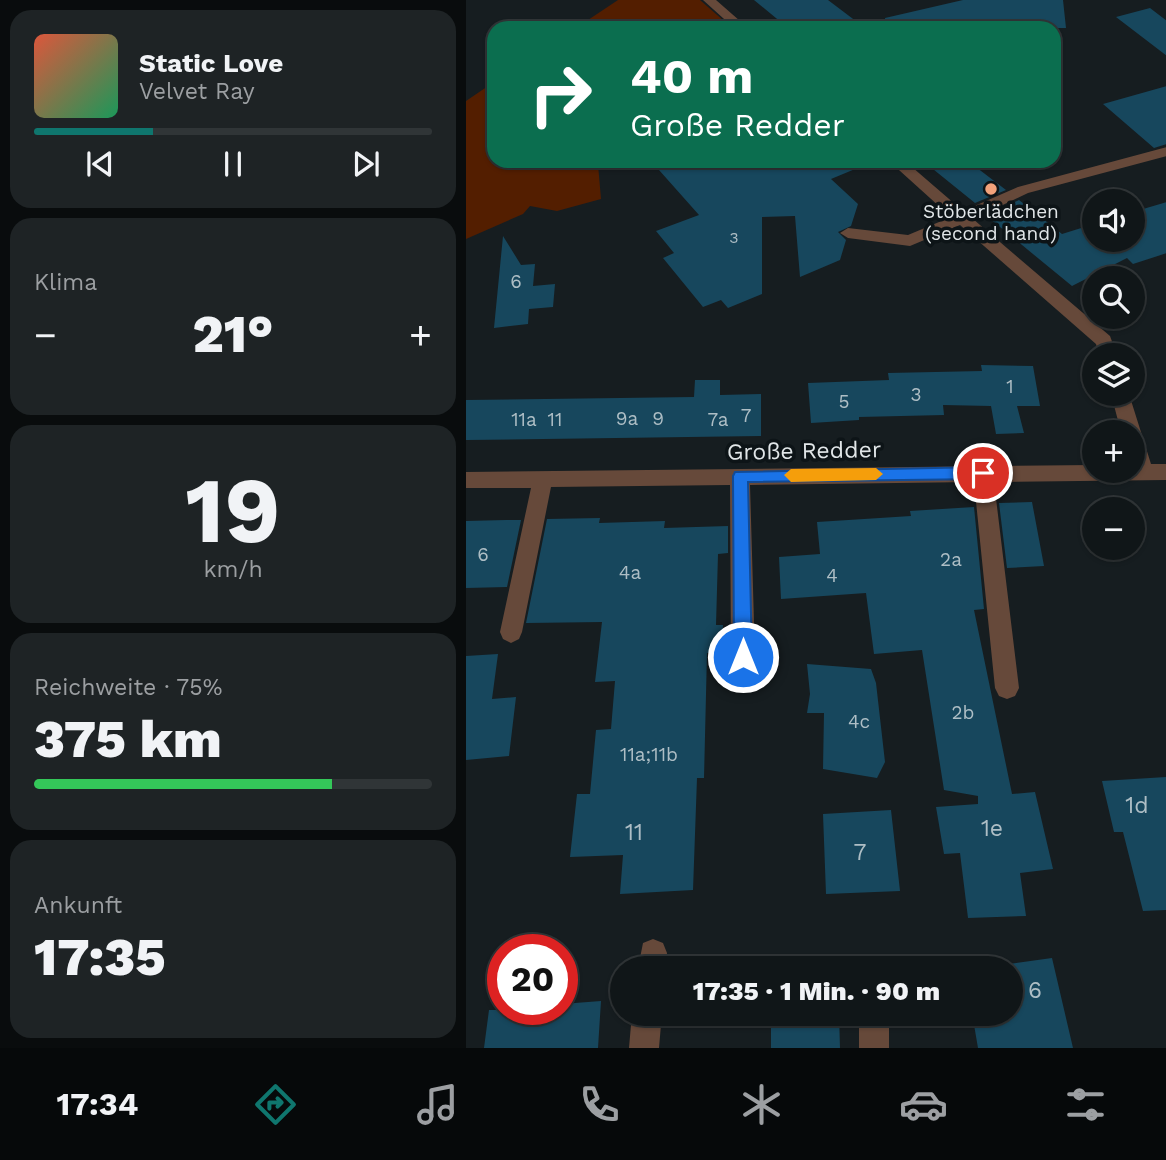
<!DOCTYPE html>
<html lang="de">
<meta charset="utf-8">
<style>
:root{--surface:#101618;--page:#1e2325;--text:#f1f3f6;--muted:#9c9fa2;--line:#303537;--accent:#0f766e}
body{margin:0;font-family:"Work Sans",sans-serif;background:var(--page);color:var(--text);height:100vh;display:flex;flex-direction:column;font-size:26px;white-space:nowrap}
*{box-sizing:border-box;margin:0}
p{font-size:23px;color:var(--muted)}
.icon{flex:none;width:38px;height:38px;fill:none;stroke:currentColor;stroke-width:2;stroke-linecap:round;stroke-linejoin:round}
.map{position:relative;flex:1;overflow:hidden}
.drawer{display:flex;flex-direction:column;gap:10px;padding:10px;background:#090c0d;width:466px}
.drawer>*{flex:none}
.hud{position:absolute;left:21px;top:21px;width:574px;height:147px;border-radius:21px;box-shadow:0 2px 5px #0004,0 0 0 2px var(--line);background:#0b6e4f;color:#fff;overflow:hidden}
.buttons{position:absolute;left:616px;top:189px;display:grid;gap:14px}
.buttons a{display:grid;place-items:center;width:63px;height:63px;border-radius:50%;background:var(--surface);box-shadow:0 2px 5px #0004,0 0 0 2px var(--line);font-size:35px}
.speed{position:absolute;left:21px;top:934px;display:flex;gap:14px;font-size:35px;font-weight:700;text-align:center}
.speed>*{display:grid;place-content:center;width:91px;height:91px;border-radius:50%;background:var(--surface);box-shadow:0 2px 5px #0004,0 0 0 2px var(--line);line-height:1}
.speed .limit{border:10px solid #d22;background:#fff;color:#111}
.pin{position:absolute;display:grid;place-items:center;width:60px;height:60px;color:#fff;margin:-30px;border:4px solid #fff;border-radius:50%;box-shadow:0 2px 7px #0007}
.me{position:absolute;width:77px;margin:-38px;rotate:0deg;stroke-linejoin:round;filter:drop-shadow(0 0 5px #0008)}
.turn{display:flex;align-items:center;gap:24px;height:147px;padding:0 28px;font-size:32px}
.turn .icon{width:91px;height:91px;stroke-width:2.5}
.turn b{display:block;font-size:49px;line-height:60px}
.big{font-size:52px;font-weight:800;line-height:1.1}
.drawer .widget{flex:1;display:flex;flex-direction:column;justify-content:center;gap:10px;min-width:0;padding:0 24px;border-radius:21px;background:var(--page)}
.drawer .dial{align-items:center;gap:0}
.dial b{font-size:91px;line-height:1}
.song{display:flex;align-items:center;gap:21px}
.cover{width:84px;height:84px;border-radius:10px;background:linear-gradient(135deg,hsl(10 70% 55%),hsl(150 70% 35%))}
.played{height:7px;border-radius:4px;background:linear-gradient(90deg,var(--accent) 30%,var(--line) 30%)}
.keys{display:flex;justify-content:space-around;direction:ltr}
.heat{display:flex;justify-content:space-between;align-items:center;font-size:38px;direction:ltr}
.charge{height:10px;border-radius:5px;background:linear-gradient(90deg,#34c759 75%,var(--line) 0)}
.trip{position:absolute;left:144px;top:956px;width:413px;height:70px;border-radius:35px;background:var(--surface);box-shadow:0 2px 5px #0004,0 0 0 2px var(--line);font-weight:800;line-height:70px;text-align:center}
.tabs{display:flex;height:112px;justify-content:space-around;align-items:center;background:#06090a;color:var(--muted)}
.tabs .icon{width:49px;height:49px}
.tabs .on{color:var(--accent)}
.tabs b{font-size:32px;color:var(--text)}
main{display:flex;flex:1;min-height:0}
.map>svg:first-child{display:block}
.green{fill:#531e00}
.building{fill:#17475d}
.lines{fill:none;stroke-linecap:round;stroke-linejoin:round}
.minor{fill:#66493a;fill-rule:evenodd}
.route{fill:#1a73e8;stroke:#114b97;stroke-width:2}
.slow{fill:#f59e0b}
.poi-dot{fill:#f1a27b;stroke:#0d1417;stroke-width:2.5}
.labels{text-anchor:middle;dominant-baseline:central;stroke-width:7;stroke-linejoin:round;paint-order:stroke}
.far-number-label{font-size:16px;fill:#aebec5}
.far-poi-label{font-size:19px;fill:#e1e6e8;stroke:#0d1417}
.number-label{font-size:19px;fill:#aebec5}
.street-label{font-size:23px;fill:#e1e6e8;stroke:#0d1417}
.near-number-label{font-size:23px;fill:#aebec5}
</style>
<main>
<section class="drawer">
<div class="widget">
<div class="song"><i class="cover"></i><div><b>Static Love</b><p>Velvet Ray</p></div></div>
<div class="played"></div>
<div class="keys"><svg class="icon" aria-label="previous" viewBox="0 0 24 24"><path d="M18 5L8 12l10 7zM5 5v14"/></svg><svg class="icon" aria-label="pause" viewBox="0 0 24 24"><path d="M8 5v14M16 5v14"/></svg><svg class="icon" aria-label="next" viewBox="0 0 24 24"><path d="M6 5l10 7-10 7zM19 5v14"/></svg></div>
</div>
<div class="widget"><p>Klima</p>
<div class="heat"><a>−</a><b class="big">21°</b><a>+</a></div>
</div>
<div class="widget dial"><b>19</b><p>km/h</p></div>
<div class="widget"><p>Reichweite · 75%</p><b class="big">375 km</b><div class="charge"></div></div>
<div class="widget"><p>Ankunft</p><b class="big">17:35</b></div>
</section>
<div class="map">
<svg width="701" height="1048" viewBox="0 0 701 1048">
<rect width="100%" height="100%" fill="#161d20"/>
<path class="green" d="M152,0H234L266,28H110Z
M28,82V161H138L132,164L135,199L91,211L64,206L57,214L0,239V101Z"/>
<path class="building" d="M288,0H362L399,28H322Z
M497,0H597L600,28H420L419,18Z
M684,8L701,21V56L650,17Z
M701,86V144L688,148L637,104Z
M185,161H406V162L365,179L392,204L385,226L372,232L380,240L374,260L334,277L329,216L296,217V294L262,308L255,300L237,307L197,258L208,253L190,231L233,215Z
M457,161H502L540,190L509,203Z
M553,200L596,234L628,224V240H667V212L701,202V253L667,264L661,258L606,286L523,218L526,216L523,214Z
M37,236L55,265L69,264L67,286L89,284L87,307L63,309L62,324L28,328Z
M515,365L567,366L574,406H551L558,433L530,434L525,406L477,405L478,415L393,417V420L345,423L342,383L423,380L422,373L516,371Z
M229,380H254V395L295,394V436L0,440V400L228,397Z
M566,502L578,566L541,568L533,503Z
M508,507L518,609L508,610L546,794L569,792L587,869L554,873L560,916L502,918L494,853L478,854L470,807L512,804V796L478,790L456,650L408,654L400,593L315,599L313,557L354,554L351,522L445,516L444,511Z
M134,518L133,523L199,521L198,528L262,526V553L252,554L250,625H257L256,653H241L238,778H231L227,890L154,894L157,855L104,857L111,794H124L130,730L145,729L149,681L129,682L136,622L60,623L81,519Z
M40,520H55L41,587L0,588V521Z
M32,654L26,699L50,697L43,756L0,760V656Z
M341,664L405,669L410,683L419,762L411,778L357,769L358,713H341L344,694Z
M701,777V910L677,911L657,832H648L636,781Z
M425,810L434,891L360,894L357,814Z
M586,958L607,1048H512L506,1013H545L544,968H536V965Z
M135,1001L132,1048H18L23,1010H96V1004Z
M305,1013H373L374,1048H305Z"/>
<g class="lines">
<path class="minor" d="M237,0H250L282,28H268Z
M701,147V156L562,193L507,219L644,336L651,355H633L630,344L494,225L444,246L382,238L374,233L382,228L442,235L485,217L423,161H439L497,211L552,187Z
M645,394H663L685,464H701V480L528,482L553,688L549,696L541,699L533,696L529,688L508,482L284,485L289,657L285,665L277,668L269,665L265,657L264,485L85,487L56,632L53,639L45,643L37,639L34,632L65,488H0V472L628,465V471H667V432H655Z
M187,939L197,943L201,953L200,968H172L177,943Z
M166,1013H196L193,1048H163Z
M393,1013H423V1048H393Z"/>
</g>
<path class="route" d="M517,467L524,473L517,479L282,482L286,657L283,663L277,665L271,663L268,657L267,476L269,472Z"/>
<path class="slow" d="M410,468L417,474L410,480L325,482L318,475L325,469Z"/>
<circle class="poi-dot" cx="525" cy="189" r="7"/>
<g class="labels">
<g class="far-number-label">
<text x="268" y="237">3</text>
</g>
<g class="far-poi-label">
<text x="525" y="211">Stöberlädchen<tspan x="525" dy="22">(second hand)</tspan></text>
</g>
<g class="number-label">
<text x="50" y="281">6</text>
<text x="544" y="386">1</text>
<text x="450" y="394">3</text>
<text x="378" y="401">5</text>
<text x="280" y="415">7</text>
<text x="161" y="418">9a</text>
<text x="192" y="418">9</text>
<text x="58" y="419">11a</text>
<text x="89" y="419">11</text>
<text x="252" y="419">7a</text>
<text x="17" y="554">6</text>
<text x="485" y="559">2a</text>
<text x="164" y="572">4a</text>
<text x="366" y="575">4</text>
<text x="497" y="712">2b</text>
<text x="393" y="721">4c</text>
<text x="183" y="754">11a;11b</text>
</g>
<g class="street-label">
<text transform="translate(338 451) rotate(-1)">Große Redder</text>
</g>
<g class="near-number-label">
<text x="671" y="805">1d</text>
<text x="526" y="828">1e</text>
<text x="168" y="832">11</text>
<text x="394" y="852">7</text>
<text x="569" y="990">6</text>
</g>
</g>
</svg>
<div class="buttons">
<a><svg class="icon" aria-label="sound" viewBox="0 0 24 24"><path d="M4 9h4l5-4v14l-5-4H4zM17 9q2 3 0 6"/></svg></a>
<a><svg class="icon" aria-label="search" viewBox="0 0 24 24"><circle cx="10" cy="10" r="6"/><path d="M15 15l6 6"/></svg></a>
<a><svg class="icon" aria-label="layers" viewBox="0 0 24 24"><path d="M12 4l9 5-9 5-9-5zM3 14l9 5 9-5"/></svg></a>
<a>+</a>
<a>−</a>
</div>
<div class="speed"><div class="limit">20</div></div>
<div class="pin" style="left:517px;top:473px;background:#d93025"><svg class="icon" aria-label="arrive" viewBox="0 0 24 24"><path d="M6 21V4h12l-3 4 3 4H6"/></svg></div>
<svg class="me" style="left:277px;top:657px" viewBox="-20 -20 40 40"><circle r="17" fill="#1a73e8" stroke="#fff" stroke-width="3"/><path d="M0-11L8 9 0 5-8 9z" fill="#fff"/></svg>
<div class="trip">17:35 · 1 Min. · 90 m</div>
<div class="hud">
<div class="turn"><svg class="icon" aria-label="right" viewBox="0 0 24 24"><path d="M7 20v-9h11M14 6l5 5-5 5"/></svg><div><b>40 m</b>Große Redder</div></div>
</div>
</div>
</main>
<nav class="tabs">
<b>17:34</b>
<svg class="icon on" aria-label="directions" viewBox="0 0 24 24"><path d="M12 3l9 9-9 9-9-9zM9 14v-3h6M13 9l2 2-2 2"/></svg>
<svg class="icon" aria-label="music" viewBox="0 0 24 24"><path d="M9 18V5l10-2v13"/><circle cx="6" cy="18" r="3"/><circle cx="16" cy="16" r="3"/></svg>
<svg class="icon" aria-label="phone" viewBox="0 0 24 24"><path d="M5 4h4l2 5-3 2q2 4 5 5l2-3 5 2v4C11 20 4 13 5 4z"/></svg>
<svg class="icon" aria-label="climate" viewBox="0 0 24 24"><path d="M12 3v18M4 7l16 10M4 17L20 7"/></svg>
<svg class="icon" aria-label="car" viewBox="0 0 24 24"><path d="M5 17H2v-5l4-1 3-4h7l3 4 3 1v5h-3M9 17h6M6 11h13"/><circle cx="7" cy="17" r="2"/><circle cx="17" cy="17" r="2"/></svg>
<svg class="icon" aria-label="filters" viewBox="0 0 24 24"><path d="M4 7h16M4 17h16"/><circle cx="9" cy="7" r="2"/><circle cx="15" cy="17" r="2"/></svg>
</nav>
